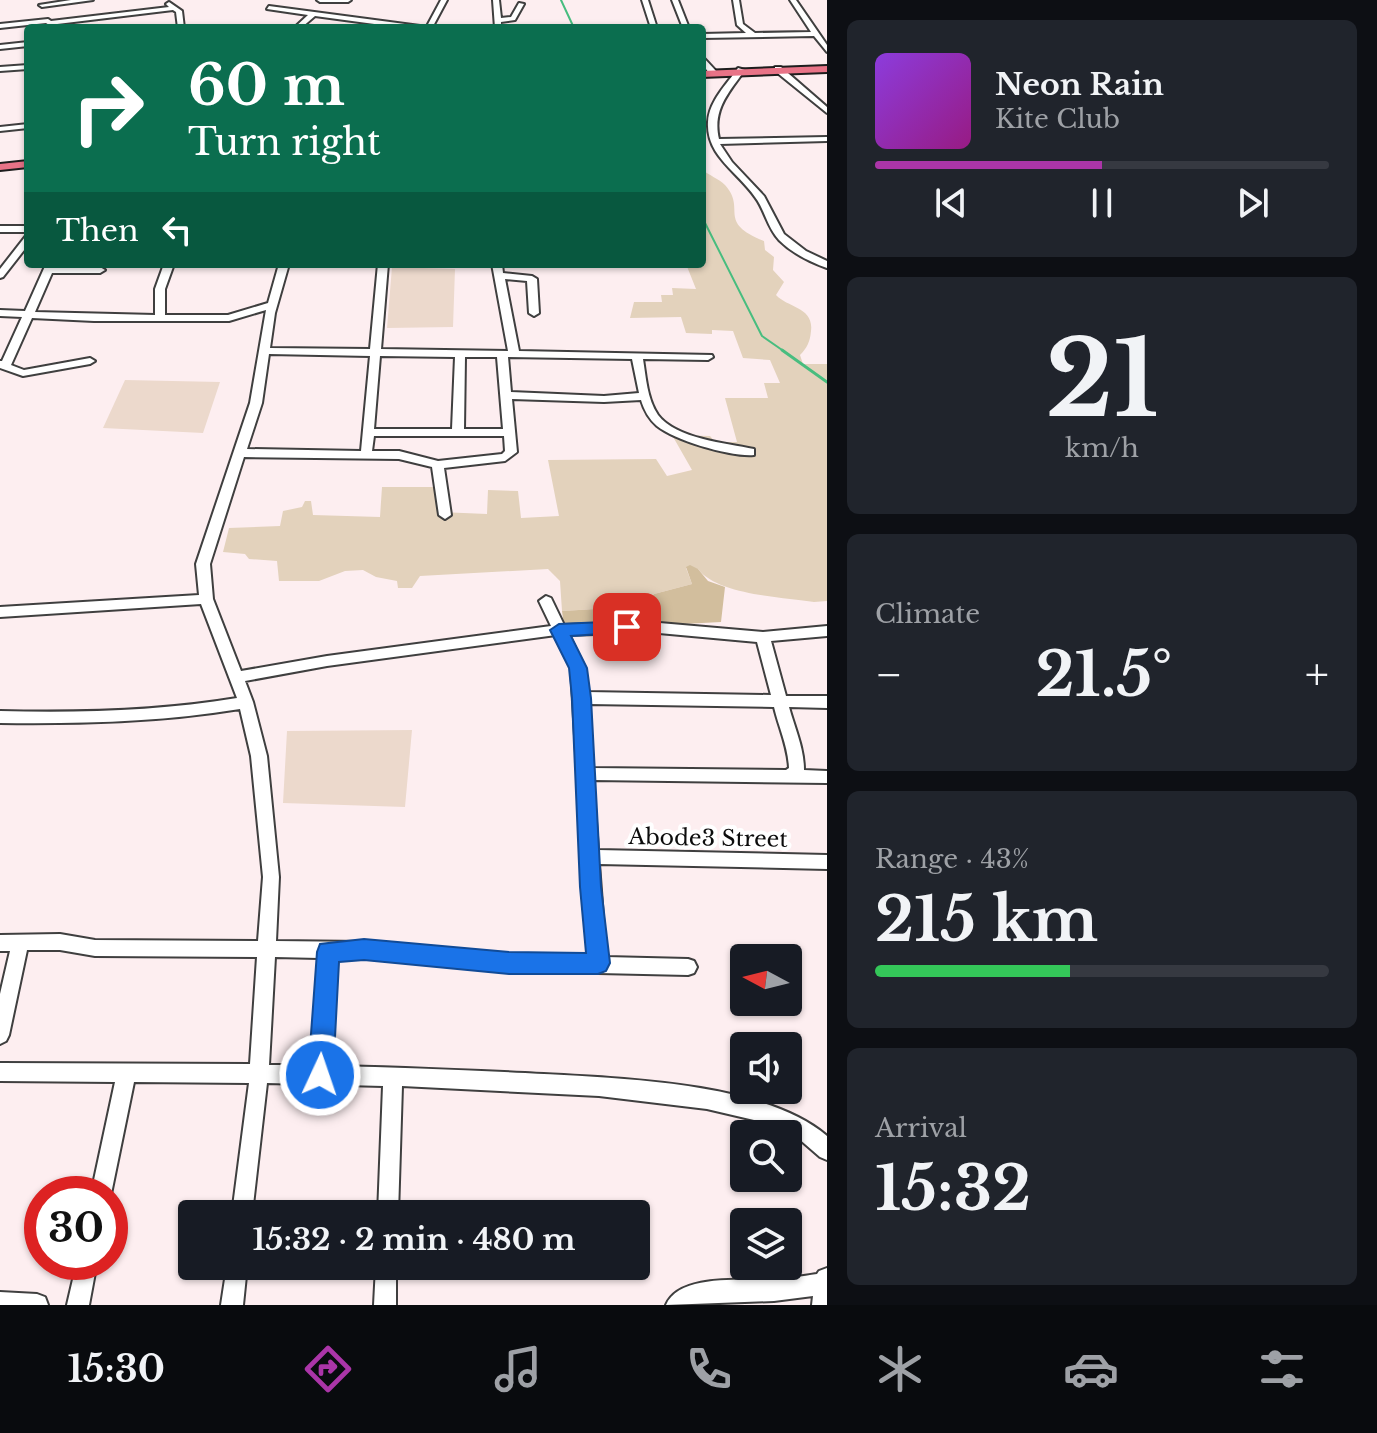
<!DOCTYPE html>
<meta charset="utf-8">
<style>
:root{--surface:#171b24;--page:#20242c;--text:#f1f3f6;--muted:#9ea1a6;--line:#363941;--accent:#ab35a8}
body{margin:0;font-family:"Libre Baskerville",serif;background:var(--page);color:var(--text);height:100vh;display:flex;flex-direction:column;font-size:30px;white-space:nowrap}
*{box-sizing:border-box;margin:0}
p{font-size:26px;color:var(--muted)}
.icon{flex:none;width:44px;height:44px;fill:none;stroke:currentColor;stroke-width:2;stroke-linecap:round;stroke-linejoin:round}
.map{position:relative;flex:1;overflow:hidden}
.side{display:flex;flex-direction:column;gap:20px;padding:20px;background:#0d0f14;width:550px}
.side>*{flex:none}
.hud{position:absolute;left:24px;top:24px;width:682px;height:244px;border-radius:8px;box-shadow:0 2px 6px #0004;background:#0b6e4f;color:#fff;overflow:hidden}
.needle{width:52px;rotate:277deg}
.buttons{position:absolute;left:730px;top:944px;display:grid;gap:16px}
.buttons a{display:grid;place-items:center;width:72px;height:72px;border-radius:8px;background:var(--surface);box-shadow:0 2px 6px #0004;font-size:40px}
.speed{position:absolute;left:24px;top:1176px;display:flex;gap:16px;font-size:40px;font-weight:700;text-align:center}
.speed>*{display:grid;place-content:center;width:104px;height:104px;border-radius:50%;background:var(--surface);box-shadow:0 2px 6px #0004;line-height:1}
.speed .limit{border:12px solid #d22;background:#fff;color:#111}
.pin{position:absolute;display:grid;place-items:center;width:68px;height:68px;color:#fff;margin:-34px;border-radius:16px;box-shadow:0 4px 12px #0006}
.me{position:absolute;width:88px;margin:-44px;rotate:3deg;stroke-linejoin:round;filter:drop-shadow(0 0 6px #0008)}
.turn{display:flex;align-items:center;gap:28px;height:168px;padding:0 32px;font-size:36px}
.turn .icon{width:104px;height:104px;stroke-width:2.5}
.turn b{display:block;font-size:56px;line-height:68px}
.then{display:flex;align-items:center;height:76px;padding:0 32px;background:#0003;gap:16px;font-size:30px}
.big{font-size:60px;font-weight:700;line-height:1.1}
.side .widget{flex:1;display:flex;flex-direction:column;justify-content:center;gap:12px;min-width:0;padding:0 28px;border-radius:12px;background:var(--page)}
.side .dial{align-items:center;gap:0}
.dial b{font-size:104px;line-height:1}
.song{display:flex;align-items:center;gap:24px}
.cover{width:96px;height:96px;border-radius:12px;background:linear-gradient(135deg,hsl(270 70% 55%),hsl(310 70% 35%))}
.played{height:8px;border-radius:4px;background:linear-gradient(90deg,var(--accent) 50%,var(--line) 50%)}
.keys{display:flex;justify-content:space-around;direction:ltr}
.heat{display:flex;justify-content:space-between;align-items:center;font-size:44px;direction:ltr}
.charge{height:12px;border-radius:6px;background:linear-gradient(90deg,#34c759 43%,var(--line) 0)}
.trip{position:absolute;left:178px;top:1200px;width:472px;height:80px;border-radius:8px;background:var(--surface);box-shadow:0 2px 6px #0004;font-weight:700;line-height:80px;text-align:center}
.tabs{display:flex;height:128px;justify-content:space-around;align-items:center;background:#090b0e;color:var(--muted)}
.tabs .icon{width:56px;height:56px}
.tabs .on{color:var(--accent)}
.tabs b{font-size:36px;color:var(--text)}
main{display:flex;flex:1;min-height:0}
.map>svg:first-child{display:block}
.green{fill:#e3d2bc}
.forest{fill:#d2be9d}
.pitch{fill:#ecd9cc}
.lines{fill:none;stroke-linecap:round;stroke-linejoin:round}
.stream-far1{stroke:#48bd7f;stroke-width:2}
.stream{stroke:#48bd7f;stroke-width:3}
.minor-casing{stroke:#3f3f3f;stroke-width:4}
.major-casing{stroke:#1d1d1d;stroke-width:4}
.minor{fill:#fff;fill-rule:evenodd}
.major{fill:#e87387;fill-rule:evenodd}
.route{fill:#1a73e8;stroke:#114b97;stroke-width:2}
.labels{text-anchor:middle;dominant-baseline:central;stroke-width:8;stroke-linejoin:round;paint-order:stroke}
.street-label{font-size:22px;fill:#0c0c0c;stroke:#fff}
</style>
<main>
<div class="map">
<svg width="827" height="1305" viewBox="0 0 827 1305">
<rect width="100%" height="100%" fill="#fdeef0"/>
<path class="green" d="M702,170C709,175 719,179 725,185C747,209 716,222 764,241L765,250L774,257L773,270L784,282L776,295C788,308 814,307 811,331C810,342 807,348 800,355L803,364H827V601L814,602C781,597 718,595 698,569L686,568L692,584L654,594L646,606L562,611L560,581L548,569L420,576L412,588H398L397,581L376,577L363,570L345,571L319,581H279L277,561L249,559L245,554L223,552L229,528L280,526L283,511L302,507L305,501H311L313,515L380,517L382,487H434L440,512L487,514L488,490L518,491L521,518L559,516L548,460L656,459L667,476L692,470L672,435L710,436L715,442H737L725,398H768L764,383H780L770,360L743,358L733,331L712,330V334L686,333L681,317L630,318L634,302H662L661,295H673L672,288L696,289L686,264H702Z"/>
<path class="forest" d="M690,565L698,569L708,581L725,587L721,622L683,624L632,619L564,626L562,611L646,606L654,594L692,584L686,567Z"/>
<path class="pitch" d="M392,267L455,269L453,327L387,328Z
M125,380L220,382L203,433L103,428Z
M412,730L405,807L283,803L287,731Z"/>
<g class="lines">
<path class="stream-far1" d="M561,0L574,28
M702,217L762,336L785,352"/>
<path class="stream" d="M782,350L827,382"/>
<g class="minor-casing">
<path id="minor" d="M71,0H93L42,7L39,5Z
M317,0H351L348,2H320Z
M441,0H447L432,28H426Z
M493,0H499L501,18L511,17L519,3L524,4L515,20L501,22V28H495Z
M642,0H648L657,28H651Z
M672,0H678L689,28H683Z
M733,0H739L743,24L755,33L811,32L790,0H796L827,45V52L814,36L702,38V34L746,33L737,25Z
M169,2L182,11L184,28H178L176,12L173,10L49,25L46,23L0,28V24L48,19L51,21L169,7L166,4Z
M269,6L420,26L423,28H404L315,16L301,28H294L308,15L267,9Z
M28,42V46L0,49V45Z
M702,56L716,71V75H710L702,63Z
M28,65V69L0,71V67Z
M775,67H781L827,107V113L775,71Z
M738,68L745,70C729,92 712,110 719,139L827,137V141L720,144L732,162L764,196L784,234L806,251L827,261V268C810,262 792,253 779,240C767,227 765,210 755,197C737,171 706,156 708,122C709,101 727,84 738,68Z
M28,124V128L0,131V127Z
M0,226H28V232H0Z
M28,236V245L3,277L0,278V269L25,237Z
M46,264H56L54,267H100L105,270L100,273H52L35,312L155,315V289L164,264H174L165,289V315H228L268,303L279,264H289L275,313L270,348L370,349L378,264H388L381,349L508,351L492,264H502L503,273L532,276L537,279L539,313L534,316L529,313L527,281L505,279L519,351L712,355L713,357L708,360L643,359C646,377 647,399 658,415C676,439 726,443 754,449V455C731,457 676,441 657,426C649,419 644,410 641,400L604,402L512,399L517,452L505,461L444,468L451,515L445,519L439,515L432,467L399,459L244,457L210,564L213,599L241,671L327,656L551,626L539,601L546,596L551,598L564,625L648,622L763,632L827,626V636L771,641L786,696H827V708L789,707C795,729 804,748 804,770L827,771V783L593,780L598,850L827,855V869L599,864L606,957L688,959L694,961L697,967L694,973L688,975L509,971L364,958H336L330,1066C395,1067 460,1070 525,1073C609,1078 763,1080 827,1136V1160L820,1157L798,1138L782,1130L754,1120L707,1109L599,1096L402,1086L398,1214H378L383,1086L267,1083L252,1214H232L249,1083L134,1082L111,1194L110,1197V1194H91L115,1082L0,1081V1063L250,1064L257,957L95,956L60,950H27L9,1035L6,1041L0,1044V994L10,951H0V935L60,934L95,940L258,941L263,877L251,756L240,709C161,722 81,724 0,723V711C80,713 159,711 237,698L201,604L0,617V607L199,595L196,564L250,403L266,310L229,321H94L32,318L11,365L24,370L90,358L95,361L90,364L23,376L0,368V361H2L22,317L0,316V310L25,311ZM269,354L370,356L361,451L247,449L262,403ZM380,356L455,357L452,429H374ZM465,357H497L503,429H464ZM508,357L632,359L639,393L604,396L511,392ZM374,436H504L505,451L502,454L438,461L399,451H372ZM648,632L757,642L771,695L587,692L585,668L569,635ZM556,635L571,668L582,854L581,857L589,957L509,955L364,942L276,941L279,877L267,756L253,702L245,681L327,666ZM588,704L774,707C779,728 788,746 789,768L786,770L592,768ZM275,957L319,958L311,1065H269Z
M77,1262H97L89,1305H67Z
M227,1266H247L243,1305H221Z
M376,1266H396V1305H374Z
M827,1268V1305H812L813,1296L774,1301L666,1305C679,1273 744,1281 773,1279C787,1279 802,1276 817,1274L819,1271Z
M0,1292L37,1294L45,1297L48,1305H0Z"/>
</g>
<g class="major-casing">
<path id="major" d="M827,66V72L702,77V71Z
M28,161V167L0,170V164Z"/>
</g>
<use href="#minor" class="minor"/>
<use href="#major" class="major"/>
</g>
<path class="route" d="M627,621L633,623L636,627L633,632L571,636L587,668L591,698L601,887L610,963L606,971L598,974H509L364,960L339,962L333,1075L329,1083L320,1087L312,1083L308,1075L317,952L320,944L364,939L509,952L586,953L580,887L572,698L569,668L550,630L559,624Z"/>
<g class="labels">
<g class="street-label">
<text transform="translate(708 838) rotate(1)">Abode3 Street</text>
</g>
</g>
</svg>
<div class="buttons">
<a><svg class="needle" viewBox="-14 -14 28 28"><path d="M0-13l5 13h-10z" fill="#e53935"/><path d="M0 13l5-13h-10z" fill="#9ea1a6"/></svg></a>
<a><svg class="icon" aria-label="sound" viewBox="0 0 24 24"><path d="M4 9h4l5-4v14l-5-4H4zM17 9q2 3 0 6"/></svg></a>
<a><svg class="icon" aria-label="search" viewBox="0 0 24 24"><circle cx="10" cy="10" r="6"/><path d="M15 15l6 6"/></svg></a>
<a><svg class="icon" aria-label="layers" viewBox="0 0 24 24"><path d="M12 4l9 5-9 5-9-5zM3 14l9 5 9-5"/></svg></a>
</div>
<div class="speed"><div class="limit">30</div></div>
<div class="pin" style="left:627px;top:627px;background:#d93025"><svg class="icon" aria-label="arrive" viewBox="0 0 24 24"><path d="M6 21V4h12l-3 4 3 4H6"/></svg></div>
<svg class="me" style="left:320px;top:1075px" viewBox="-20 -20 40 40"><circle r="17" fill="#1a73e8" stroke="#fff" stroke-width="3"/><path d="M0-11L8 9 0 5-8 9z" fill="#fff"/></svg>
<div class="trip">15:32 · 2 min · 480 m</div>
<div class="hud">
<div class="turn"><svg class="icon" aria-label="right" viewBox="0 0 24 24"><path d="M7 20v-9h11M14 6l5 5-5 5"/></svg><div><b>60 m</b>Turn right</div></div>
<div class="then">Then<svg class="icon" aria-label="left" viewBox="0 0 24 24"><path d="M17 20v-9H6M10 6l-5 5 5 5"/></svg></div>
</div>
</div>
<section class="side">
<div class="widget">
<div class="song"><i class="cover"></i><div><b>Neon Rain</b><p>Kite Club</p></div></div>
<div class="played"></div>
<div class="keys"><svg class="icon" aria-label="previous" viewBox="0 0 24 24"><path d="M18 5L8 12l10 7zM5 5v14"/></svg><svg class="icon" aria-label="pause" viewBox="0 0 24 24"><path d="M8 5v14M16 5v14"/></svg><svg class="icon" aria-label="next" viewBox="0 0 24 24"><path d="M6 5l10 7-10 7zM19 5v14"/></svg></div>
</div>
<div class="widget dial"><b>21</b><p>km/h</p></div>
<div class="widget"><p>Climate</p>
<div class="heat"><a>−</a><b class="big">21.5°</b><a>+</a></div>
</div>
<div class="widget"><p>Range · 43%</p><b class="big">215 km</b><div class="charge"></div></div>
<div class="widget"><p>Arrival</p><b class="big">15:32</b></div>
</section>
</main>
<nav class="tabs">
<b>15:30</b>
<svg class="icon on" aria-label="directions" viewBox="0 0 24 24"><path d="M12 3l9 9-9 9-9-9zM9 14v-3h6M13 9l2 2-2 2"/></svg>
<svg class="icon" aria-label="music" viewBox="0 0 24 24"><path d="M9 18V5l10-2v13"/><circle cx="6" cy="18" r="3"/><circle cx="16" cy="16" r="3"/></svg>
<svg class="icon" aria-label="phone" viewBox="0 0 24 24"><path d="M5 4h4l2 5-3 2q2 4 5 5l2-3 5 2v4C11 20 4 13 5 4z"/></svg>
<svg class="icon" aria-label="climate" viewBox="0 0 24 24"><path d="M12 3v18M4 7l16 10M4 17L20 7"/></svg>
<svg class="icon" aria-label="car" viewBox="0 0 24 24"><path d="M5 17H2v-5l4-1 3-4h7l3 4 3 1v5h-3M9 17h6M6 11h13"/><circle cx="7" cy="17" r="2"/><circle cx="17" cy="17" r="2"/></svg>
<svg class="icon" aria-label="filters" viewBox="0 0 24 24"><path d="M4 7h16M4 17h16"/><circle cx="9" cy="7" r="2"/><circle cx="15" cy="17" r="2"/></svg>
</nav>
